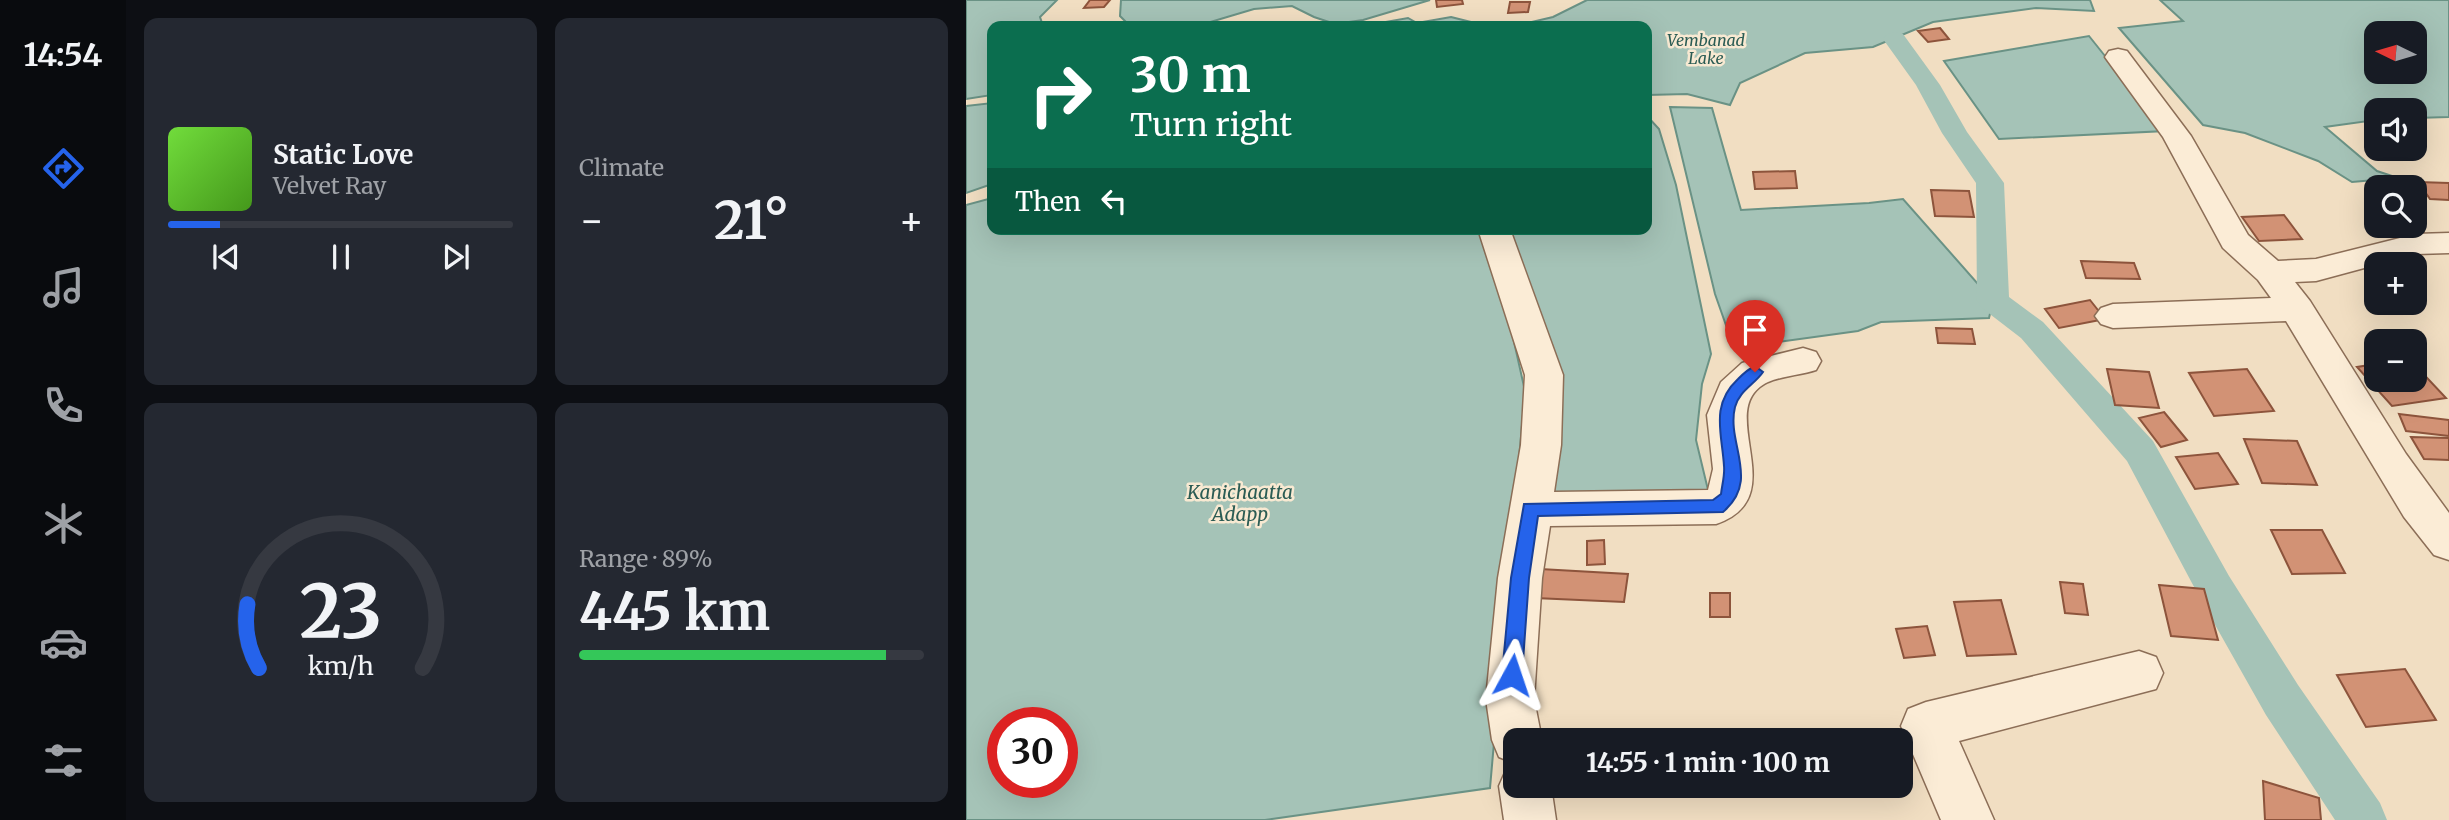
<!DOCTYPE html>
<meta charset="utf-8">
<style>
:root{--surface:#171b24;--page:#242831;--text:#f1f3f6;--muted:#9ea1a6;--line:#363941;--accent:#2563eb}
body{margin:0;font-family:Merriweather,serif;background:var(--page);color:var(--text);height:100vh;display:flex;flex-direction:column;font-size:26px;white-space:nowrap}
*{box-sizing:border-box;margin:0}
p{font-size:23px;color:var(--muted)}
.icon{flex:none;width:38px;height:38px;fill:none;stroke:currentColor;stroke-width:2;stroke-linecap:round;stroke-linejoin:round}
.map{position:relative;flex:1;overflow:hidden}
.sheet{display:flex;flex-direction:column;gap:18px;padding:18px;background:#0d0f14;width:840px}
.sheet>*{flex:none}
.banner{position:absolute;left:21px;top:21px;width:665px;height:214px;border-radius:14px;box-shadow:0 7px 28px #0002;background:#0b6e4f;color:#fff;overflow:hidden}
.needle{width:46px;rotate:275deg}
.tools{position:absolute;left:1398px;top:21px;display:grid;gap:14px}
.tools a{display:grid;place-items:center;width:63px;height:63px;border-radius:14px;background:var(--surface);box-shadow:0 7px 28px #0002;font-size:35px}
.speed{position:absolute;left:21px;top:707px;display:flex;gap:14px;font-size:35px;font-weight:700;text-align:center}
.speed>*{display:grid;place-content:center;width:91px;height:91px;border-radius:50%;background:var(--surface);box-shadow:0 7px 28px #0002;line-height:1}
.speed .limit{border:10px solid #d22;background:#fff;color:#111}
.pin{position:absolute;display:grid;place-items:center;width:60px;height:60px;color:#fff;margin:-72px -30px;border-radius:50% 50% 50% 0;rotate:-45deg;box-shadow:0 0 7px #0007}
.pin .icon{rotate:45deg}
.me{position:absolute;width:77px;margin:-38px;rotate:5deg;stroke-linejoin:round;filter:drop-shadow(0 0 5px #0008)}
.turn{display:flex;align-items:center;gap:24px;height:147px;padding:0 28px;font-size:32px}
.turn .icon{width:91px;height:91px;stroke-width:2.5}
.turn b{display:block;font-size:49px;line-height:60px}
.then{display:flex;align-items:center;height:66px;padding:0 28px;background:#0003;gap:14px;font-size:26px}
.big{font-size:52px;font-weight:700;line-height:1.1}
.sheet .widget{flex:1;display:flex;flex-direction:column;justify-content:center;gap:10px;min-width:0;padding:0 24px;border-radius:14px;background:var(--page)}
.sheet .dial{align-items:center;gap:0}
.dial svg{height:182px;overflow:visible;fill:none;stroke:var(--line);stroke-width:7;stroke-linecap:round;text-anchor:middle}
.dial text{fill:var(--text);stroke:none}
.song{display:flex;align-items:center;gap:21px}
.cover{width:84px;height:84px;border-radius:10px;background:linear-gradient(135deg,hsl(100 70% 55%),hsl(100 70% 35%))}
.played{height:7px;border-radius:4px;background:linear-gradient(90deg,var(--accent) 15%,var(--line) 15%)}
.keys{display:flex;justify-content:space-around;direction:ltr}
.heat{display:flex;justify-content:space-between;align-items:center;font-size:38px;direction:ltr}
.charge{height:10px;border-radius:5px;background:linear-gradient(90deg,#34c759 89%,var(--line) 0)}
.sheet .tiles{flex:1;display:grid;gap:18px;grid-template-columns:repeat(2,1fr)}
.trip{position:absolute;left:537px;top:728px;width:410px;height:70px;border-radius:14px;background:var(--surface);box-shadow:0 7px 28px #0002;font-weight:700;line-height:70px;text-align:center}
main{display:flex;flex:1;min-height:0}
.dock{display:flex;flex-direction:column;width:126px;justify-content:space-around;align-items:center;background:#090b0e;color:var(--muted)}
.dock .icon{width:49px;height:49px}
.dock .active{color:var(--accent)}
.dock b{font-size:32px;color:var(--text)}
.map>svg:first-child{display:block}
.water{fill:#a5c3b7;stroke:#6a9285;stroke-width:2;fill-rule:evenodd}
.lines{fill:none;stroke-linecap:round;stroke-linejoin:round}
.canal{fill:#a5c3b7;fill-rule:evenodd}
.building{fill:#d29275;stroke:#8d543c;stroke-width:2}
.street-casing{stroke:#8c6e57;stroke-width:3}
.street{fill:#fbecd6;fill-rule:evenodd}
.route{fill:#2563eb;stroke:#184099;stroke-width:2}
.labels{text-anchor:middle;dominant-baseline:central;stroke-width:5;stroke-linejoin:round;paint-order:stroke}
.far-water-label{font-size:16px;font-style:italic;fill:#2b5c54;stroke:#f8e9d2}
.water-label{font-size:19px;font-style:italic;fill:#2b5c54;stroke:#f8e9d2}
</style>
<main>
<nav class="dock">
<b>14:54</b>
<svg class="icon active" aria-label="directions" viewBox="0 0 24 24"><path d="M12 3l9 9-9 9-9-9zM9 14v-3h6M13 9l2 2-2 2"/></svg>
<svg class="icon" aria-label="music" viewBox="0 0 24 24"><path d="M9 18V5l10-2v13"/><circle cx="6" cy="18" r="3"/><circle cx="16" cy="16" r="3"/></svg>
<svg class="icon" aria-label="phone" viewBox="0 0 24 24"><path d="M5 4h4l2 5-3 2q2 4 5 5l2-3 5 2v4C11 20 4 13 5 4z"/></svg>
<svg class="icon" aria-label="climate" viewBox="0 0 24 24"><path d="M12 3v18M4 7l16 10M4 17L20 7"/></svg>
<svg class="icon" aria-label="car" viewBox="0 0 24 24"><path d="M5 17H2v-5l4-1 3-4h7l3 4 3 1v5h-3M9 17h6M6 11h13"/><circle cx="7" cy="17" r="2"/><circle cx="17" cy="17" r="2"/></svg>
<svg class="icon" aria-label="filters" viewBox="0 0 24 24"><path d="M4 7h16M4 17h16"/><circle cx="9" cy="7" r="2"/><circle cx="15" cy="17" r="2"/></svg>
</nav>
<section class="sheet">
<div class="tiles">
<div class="widget">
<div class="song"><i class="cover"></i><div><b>Static Love</b><p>Velvet Ray</p></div></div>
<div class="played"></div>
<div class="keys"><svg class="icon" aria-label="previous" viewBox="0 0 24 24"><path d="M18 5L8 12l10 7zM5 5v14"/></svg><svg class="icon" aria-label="pause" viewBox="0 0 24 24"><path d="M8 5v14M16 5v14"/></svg><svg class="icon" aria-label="next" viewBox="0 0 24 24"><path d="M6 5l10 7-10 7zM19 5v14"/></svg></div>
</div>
<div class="widget"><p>Climate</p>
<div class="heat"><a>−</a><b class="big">21°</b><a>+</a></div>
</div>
<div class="widget dial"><svg viewBox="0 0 100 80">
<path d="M14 69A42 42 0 1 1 86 69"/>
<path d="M14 69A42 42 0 0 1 9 41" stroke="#2563eb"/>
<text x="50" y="56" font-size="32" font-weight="700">23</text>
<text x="50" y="72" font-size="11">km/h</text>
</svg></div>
<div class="widget"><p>Range · 89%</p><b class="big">445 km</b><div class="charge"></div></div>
</div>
</section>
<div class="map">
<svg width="1483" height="820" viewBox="0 0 1483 820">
<rect width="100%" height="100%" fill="#f1dec2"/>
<path class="water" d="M0,0H91L74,17L77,26H26V95L0,99Z
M155,0H464L397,20L369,24L348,17L326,6L288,9L231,26H164L154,16Z
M621,0H1124L1128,11L1070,8L967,22L907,47L839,53L774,83L764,105L721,94L681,95V26H548L587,17Z
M1194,0H1483V117L1449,118V110H1410V120L1359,127L1411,171L1432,178L1386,182L1352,161L1279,133L1237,125L1153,28L1217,21ZM1410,33H1449V72H1410Z
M485,17L521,26H397L442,18L451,23Z
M1123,36L1199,131L1033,139L978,61Z
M26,103V184L0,193V106Z
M704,107L746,108L775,210L903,203L937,199L1027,301L1023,318L915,322L892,331L768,348L749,294Z
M681,116L693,129L710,185L745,354L736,384L730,440L743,494L584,503L538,229H681Z
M26,198V229H512L542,315L559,391L524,788L299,820H0V205ZM37,723H96V782H37Z"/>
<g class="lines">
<path class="canal" d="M929,32L937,34L974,85L1001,132L1038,183L1043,297L1077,322L1187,441L1263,576L1332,685L1414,803L1421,820H1369L1300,715L1235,600L1161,461L1055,338L1016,308L1011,301L1010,183L976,133L950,85L917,39L921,34Z"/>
</g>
<path class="building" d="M124,0H144L138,7L118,8Z
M470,0H496L497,4L471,7Z
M544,2H564L562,12L542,13Z
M974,28L983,39L962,42L952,31Z
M1401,141H1410V149H1441L1448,156L1415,157Z
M829,171L831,188L789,189L787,172Z
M1452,182L1483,183V200L1464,199Z
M965,190L1003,191L1008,217L969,216Z
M1318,215L1336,239L1293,241L1276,217Z
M1449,216L1460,237L1421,233L1417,226H1449Z
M1115,261L1168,263L1174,279L1120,278Z
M1124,300L1139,319L1093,328L1079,309Z
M970,328L1006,329L1009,344L972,343Z
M1410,364V380H1449V365L1480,398L1426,406L1391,367Z
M1141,369L1183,372L1193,408L1149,405Z
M1281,369L1308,411L1248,416L1223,373Z
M1198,412L1221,440L1195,447L1173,418Z
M1433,414L1483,420V436L1440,431Z
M1445,437L1483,438V460L1458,459Z
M1278,439L1331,441L1351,485L1296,483Z
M1252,453L1272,484L1229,489L1210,457Z
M1305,530H1356L1379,573L1326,574Z
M638,540L639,564L621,565V541Z
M574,569L662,574L658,602L569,598Z
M1094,582L1117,584L1122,615L1099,613Z
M1193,585L1238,589L1252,640L1205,636Z
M744,593H764V617H744Z
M1035,600L1050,654L1001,656L988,602Z
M961,626L969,655L938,658L930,629Z
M1439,669L1470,720L1400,727L1371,675Z
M1297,781L1353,798L1355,820H1299Z"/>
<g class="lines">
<g class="street-casing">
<path id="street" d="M1152,49L1161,51L1225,136L1282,235L1312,261L1350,259L1450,234L1483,233V253L1450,254L1350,281L1329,282L1344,301L1440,454L1483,513V560L1468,555L1438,517L1320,321L1147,328L1135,324L1129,316L1135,308L1147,304L1305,298L1292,280L1257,248L1197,137L1139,57L1143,51Z
M512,229H544L597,375L595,445L588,492L742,490L747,469L741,415L755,382L776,363L837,348L850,352L855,361L850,370C835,375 816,376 802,382C745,409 830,497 750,524L584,526L576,578L568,699L576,740H550V764L533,757L526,740L520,699L532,578L555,445L559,375Z
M1173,651L1190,657L1197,673L1190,689L993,741L1028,820H975L935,726L942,709L960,702Z
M550,764V786H585L590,820H538L533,786L541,768Z"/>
</g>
<use href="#street" class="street"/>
</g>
<path class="route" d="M789,366L797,372C789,384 773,391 769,407C760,444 795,480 757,512L572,516L563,578L556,675L553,681L546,684L539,681L536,675L545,578L558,504L747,500L755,494C756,485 759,475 758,466C756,433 744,405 772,379C777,374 782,369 789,366Z"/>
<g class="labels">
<g class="far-water-label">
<text x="740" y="40">Vembanad<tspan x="740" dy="18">Lake</tspan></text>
</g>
<g class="water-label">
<text x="274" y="492">Kanichaatta<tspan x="274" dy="22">Adapp</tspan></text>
</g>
</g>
</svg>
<div class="tools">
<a><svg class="needle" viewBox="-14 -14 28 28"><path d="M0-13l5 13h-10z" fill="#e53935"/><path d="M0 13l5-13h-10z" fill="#9ea1a6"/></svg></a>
<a><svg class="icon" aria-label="sound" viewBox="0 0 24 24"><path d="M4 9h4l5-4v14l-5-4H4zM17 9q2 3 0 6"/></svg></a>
<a><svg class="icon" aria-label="search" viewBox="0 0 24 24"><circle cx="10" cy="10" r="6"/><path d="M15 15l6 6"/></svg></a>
<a>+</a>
<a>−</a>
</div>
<div class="speed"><div class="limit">30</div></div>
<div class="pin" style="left:789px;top:372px;background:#d93025"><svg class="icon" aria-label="arrive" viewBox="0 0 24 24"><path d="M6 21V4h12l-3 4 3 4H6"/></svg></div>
<svg class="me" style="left:546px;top:675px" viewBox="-20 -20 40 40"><path d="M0-17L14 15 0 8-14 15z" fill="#2563eb" stroke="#fff" stroke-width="4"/></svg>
<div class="trip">14:55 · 1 min · 100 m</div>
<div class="banner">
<div class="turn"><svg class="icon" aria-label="right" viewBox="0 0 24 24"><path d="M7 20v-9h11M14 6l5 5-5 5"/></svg><div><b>30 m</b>Turn right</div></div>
<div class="then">Then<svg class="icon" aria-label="left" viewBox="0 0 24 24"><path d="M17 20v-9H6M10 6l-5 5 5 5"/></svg></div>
</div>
</div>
</main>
